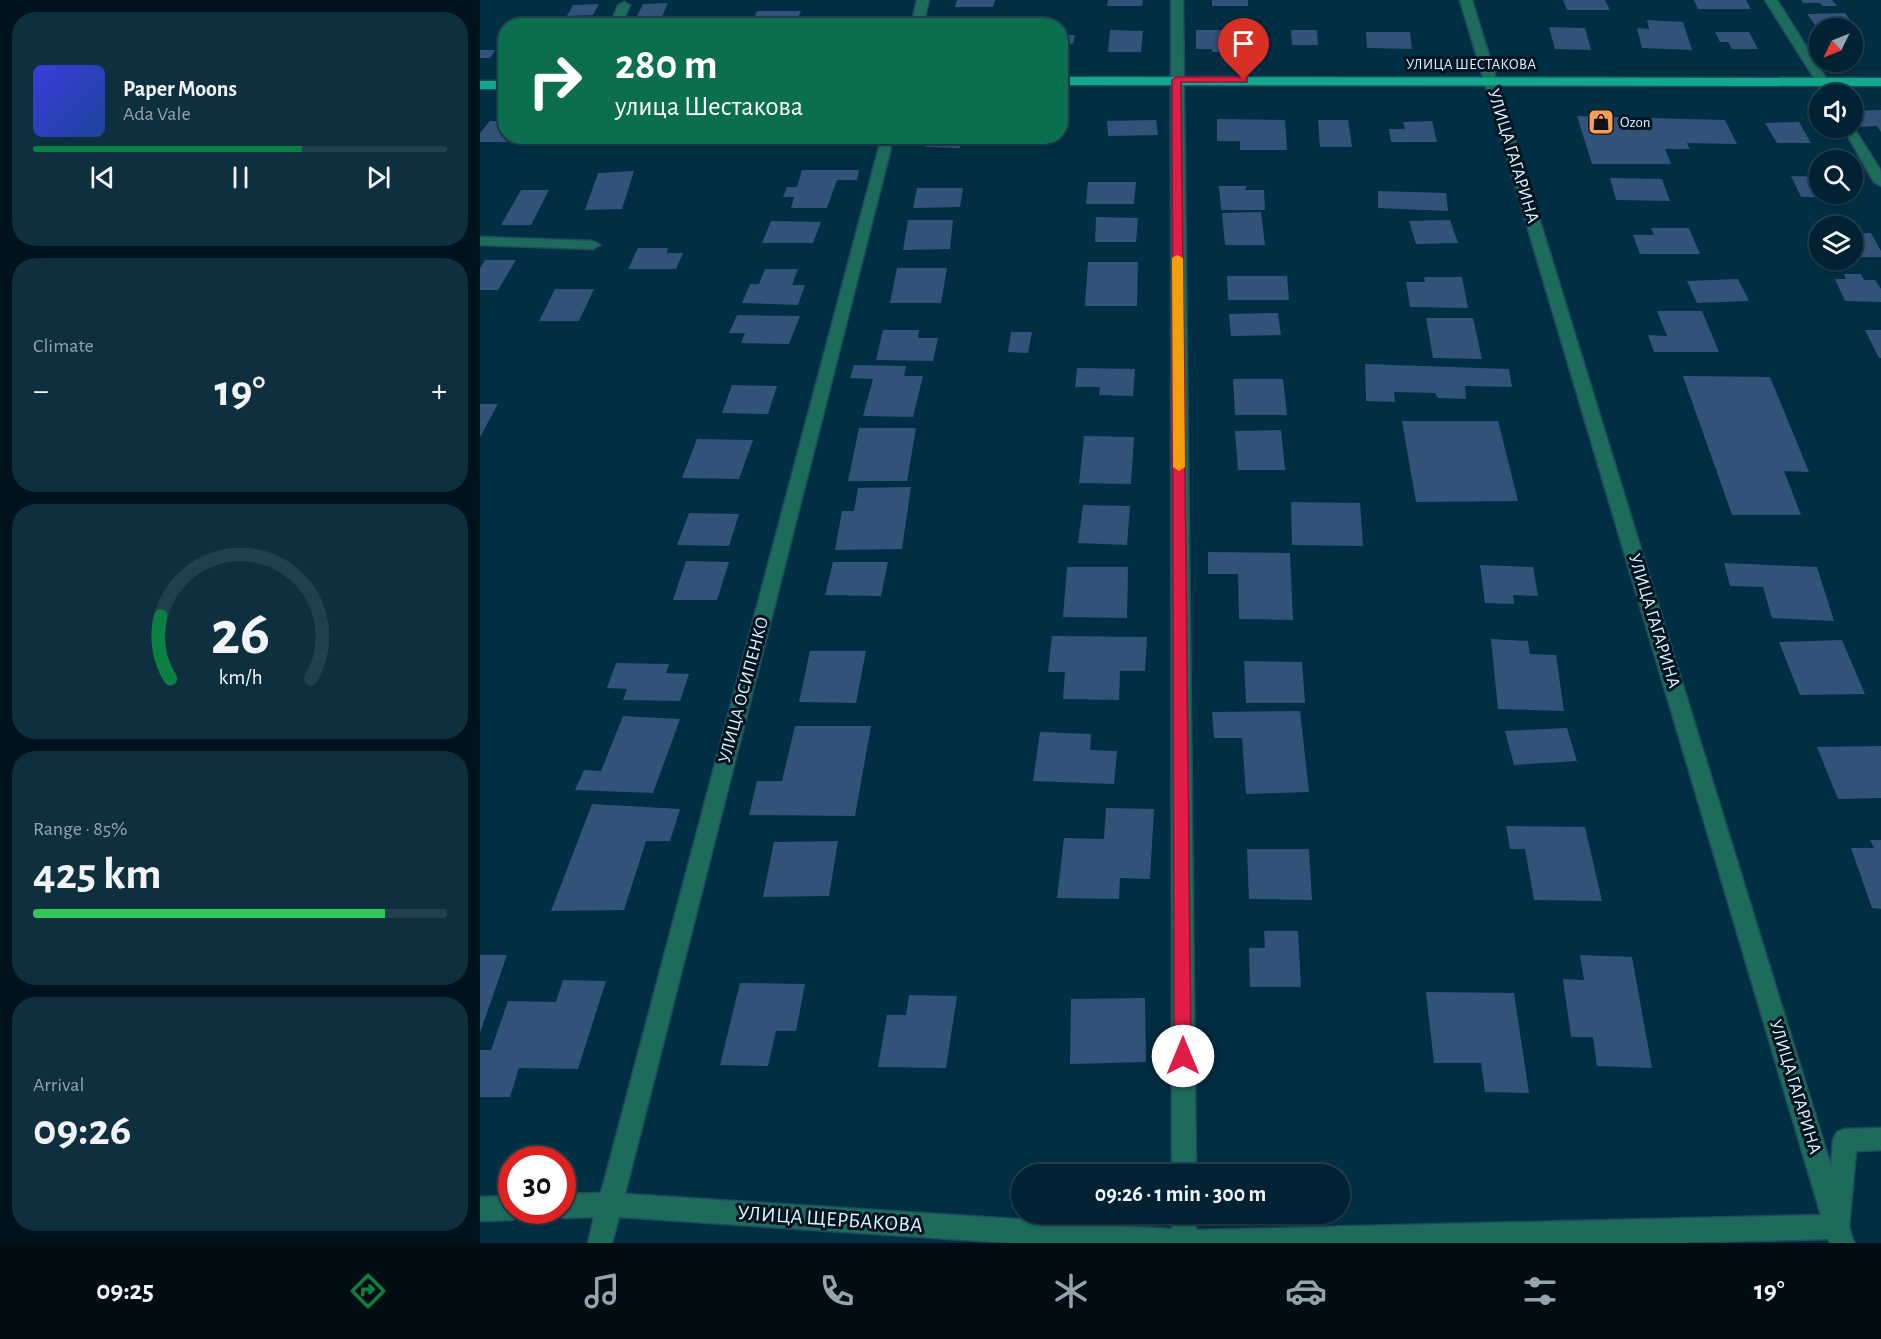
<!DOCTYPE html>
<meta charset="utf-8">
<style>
:root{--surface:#002232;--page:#0e2f3e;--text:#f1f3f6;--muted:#95a4ac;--line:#223f4d;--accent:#0b8043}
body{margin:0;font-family:"Alegreya Sans",sans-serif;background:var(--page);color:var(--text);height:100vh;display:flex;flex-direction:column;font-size:22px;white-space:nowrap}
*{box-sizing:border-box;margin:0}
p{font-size:20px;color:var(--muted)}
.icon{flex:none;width:33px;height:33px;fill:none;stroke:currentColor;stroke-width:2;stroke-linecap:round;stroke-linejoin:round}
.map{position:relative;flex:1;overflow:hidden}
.side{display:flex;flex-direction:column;gap:12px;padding:12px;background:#00131c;width:480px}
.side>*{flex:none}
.banner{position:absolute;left:18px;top:18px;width:570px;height:126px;border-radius:24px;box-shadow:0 2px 4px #0004,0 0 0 2px var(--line);background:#0b6e4f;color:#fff;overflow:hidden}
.needle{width:39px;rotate:227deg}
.fabs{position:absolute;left:1329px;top:18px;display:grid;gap:12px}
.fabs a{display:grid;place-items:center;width:54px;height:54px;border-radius:50%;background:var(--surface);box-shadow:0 2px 4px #0004,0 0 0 2px var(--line);font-size:30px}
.speed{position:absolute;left:18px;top:1146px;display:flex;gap:12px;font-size:30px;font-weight:700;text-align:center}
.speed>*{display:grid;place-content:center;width:78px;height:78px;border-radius:50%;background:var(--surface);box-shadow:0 2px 4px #0004,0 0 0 2px var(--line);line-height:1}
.speed .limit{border:9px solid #d22;background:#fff;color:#111}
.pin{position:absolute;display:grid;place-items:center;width:51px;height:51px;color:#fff;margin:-62px -26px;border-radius:50% 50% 50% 0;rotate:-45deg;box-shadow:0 0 6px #0007}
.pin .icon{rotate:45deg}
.me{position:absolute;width:66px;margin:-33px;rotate:0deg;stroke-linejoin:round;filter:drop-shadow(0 0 4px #0008)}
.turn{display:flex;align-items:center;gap:21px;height:126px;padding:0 18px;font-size:27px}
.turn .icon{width:78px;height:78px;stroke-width:2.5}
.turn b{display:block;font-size:42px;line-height:51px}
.big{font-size:45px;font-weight:600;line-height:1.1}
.side .tile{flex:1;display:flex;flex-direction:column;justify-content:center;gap:9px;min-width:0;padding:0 21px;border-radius:24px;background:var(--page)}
.side .dial{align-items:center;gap:0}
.dial svg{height:156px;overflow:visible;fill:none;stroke:var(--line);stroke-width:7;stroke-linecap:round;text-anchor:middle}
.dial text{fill:var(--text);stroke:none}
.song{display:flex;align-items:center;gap:18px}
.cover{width:72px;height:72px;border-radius:9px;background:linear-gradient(135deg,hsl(240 70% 55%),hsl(220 70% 35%))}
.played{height:6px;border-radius:3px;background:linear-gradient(90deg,var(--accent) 65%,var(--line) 65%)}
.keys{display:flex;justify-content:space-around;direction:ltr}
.heat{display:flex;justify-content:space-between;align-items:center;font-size:33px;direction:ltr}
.charge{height:9px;border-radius:4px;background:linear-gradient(90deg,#34c759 85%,var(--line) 0)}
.trip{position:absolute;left:531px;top:1164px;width:339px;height:60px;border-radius:30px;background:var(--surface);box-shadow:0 2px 4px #0004,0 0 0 2px var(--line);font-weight:600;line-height:60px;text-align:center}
.tab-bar{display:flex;height:96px;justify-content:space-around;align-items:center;background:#000e14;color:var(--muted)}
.tab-bar .icon{width:42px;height:42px}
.tab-bar .on{color:var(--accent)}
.tab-bar b{font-size:27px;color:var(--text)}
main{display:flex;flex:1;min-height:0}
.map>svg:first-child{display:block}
.building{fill:#32527a}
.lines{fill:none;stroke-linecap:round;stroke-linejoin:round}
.minor-casing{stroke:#204a5d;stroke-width:3}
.major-casing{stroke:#204a5d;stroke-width:3}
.minor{fill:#1d6c5b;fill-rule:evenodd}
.major{fill:#12a88c;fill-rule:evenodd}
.route{fill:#e11d48;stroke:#92132f;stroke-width:1.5}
.slow{fill:#f59e0b}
.labels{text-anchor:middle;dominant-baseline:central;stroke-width:6;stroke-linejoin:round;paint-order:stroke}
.far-street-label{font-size:15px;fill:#e2f3fe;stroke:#001421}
.far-poi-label{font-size:15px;fill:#e2f3fe;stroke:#001421;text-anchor:start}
.street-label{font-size:18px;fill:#e2f3fe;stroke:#001421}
.near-street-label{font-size:21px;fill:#e2f3fe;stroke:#001421}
</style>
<main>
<section class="side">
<div class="tile">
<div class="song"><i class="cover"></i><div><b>Paper Moons</b><p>Ada Vale</p></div></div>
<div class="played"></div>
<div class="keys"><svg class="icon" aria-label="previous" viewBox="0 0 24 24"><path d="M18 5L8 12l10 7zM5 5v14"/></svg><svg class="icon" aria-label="pause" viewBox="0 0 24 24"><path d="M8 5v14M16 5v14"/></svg><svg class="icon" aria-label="next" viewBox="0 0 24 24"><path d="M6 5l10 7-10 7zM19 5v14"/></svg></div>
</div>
<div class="tile"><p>Climate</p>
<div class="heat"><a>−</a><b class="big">19°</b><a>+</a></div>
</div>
<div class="tile dial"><svg viewBox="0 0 100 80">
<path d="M14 69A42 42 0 1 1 86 69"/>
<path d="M14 69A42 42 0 0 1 9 37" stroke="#0b8043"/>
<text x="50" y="56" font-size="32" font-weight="700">26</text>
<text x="50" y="72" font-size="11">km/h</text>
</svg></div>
<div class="tile"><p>Range · 85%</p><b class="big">425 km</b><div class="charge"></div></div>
<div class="tile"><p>Arrival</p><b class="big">09:26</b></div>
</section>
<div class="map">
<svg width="1401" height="1243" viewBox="0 0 1401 1243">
<rect width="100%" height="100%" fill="#002e43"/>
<path class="building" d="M477,0H515L513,7H475Z
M628,0H663L662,6H627Z
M732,0H768V6H732Z
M1083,0H1125L1130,10H1087Z
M1214,0H1266L1271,9H1218Z
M1321,0H1352L1357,6H1343L1340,3H1323Z
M188,3L178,26H152L163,4Z
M119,4L113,15L87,16L93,5Z
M277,11H321L315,26H270Z
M1365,13L1380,35H1372V28H1340V32L1327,14Z
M1167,20L1203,22L1212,50L1162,48L1157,28L1169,29Z
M1069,27L1105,28L1111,50L1075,49Z
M630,30L663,31L661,52H628Z
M716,30H772L773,53L732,52V49H716Z
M811,30H837L838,45H812Z
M886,32H930L932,49L887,48Z
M1235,32H1269L1278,49H1252L1248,42H1240Z
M580,35H595L593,44L580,43Z
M0,50H15L10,58H0Z
M1401,110V132L1397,126L1381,127L1372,115V111Z
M1097,116L1245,120L1257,144L1207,143L1210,149H1185L1191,164H1112Z
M737,119L805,120L807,150H760V141H737Z
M676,120L678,135L628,136L627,121Z
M838,120H868L872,147H840Z
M10,121H26V136H31L28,142H0V133Z
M952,121L957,142H911L909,129H925L923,122Z
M1319,122L1331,143H1297L1285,123Z
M69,136H110L109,140L67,139Z
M150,136H183L182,140L148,141Z
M239,136H280L276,145L235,144Z
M331,136H369L368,142L329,143Z
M448,136H507L506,139H482L480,148L445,147Z
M535,136H568V143H534Z
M322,170H379L377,180H357L347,208H311L314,197H303L307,187H317Z
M154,171L142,209L105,210L118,173Z
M1311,176L1340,177V194H1358L1361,197H1321Z
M1130,178L1182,179L1190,201L1136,200Z
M608,182H656L654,204H606Z
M739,186H767L765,190H784L785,210H741Z
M437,188H483L480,207L433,208Z
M41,190H69L51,225H21Z
M898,191L966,193L968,211L898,208Z
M781,212L785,245H745L742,213Z
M616,217L658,218L656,242H615Z
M428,220H473L470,249L423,250Z
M970,220L978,243L936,244L929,221Z
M291,221L341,222L333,243H282Z
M1171,228H1209L1220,254H1160L1153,235H1174Z
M1328,232H1340V255Z
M1372,233H1391L1401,251V257H1372Z
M158,248H188L187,253H203L196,269H148Z
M5,260H36L18,290H0V268Z
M608,262H658L657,306H605Z
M417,268H467L461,303H410Z
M285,269H318L312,285H325L318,305L262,303L270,284H279Z
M1364,274H1381L1384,280H1395L1401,289V302L1365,301L1355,279H1366Z
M747,276H807L809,300H748Z
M944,277H982L988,308L930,307L926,282H945Z
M1258,279L1269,301L1217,303L1207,281Z
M75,289H114L99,321H59Z
M1177,311H1222L1239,352H1174L1168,335L1187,336Z
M798,313L801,335L751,336L749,314Z
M257,315L320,316L309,344L261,343L265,333H249Z
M946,318H993L1002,359L953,358Z
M403,330H439L438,338H458L453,361L396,360Z
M1385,330H1401V358H1399Z
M531,332H552L548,353L528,352Z
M885,364L1029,369L1032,387L985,386L986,399L958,398L955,393L914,392L915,402L886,401Z
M374,365L426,366L424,376H443L433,417L383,416L393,379L370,378Z
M597,368L655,369L653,396L619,395L620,387H595Z
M1203,376L1290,377L1329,472L1304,471L1321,515H1252Z
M753,379H803L807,415H755Z
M252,385L297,386L288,414L242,413Z
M0,404H18L0,437Z
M922,421H1018L1038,501L936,502Z
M379,428H436L427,481H368Z
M801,430L805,470H758L755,431Z
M604,436L654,437L651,484L599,483Z
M217,439L273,440L259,479L202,478Z
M431,487L422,549L355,550L362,511H374L378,488Z
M811,502L880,503L883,546L812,545Z
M603,505L650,506L647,545L598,543Z
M209,513L259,514L249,546L197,545Z
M728,552L810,553L813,620L759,619L758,574H728Z
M206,561L249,562L237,600H193Z
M353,562H408L401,596L345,595Z
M1244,563L1337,567L1354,621L1292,618L1283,587L1250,586Z
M1000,565L1053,567L1058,596L1033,595L1034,604L1005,603Z
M587,567H648L647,618L583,617Z
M572,636L667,637L665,671H640L639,700L583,699L585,672H568Z
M1011,639L1048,641L1050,654L1076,655L1084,711L1018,709Z
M1362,640L1385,694L1320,695L1299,642Z
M330,651H386L376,703L319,702Z
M764,661L822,662L825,703H766Z
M136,663L189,664L186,673L209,674L200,701L143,700L147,689L127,688Z
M820,711L829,792L766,794L762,738H734L732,712Z
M143,716L200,719L173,793L95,790L104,770L121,771Z
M315,726H391L375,816L269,815L277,781H302Z
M1087,728L1097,761L1034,765L1025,731Z
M560,732L611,734L610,750L637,751L634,784L553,781Z
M1401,746V798L1358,799L1337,747Z
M112,804L200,809L190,841H166L144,910L71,911Z
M626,808L674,809L670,879L640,878L639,899L577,898L584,838L624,839Z
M1026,826L1105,827L1122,901L1054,900L1045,849H1030Z
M1390,840H1401V909L1392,908L1371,848H1394Z
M358,841L349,896L283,897L294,842Z
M767,849H829L832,900L769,899Z
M784,931H818L821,987H770L769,948H785Z
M0,955H27L0,1033Z
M1100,955L1152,957L1172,1068L1117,1066L1113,1037H1091L1083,979L1104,980Z
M83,980L126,981L98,1069L39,1068L30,1097H0V1050H11L28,1001L76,1002Z
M260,983L325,984L316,1031H296L288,1066L240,1065Z
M946,992L1034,993L1049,1093L1005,1092L1001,1063H954Z
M429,995L477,996L466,1068L398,1067L407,1015H426Z
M665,998L666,1062L590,1064L591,999Z"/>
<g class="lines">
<g class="minor-casing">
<path id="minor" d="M437,0H449L443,26H431Z
M691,0H703L716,1174H692Z
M980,0H992L1351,1166L1353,1140L1357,1132L1365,1129L1401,1128V1150L1376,1151L1369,1227L1374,1243H1350L1348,1239L1187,1243H532L139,1217L132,1243H108L114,1217L82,1218L73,1214L72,1210H82V1194L121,1193L402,136H414L145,1194L692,1229V1214H716V1230L1341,1215Z
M1285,0H1297L1356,94H1344Z
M144,2L150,5L141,26H130L138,5Z
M1372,125L1401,171V186L1394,182L1363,128H1372Z
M0,237L113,241L120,245L113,249L0,245Z
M32,1196V1210H43L41,1216L32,1220L0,1221V1197Z"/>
</g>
<g class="major-casing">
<path id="major" d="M580,77L1401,78V86L580,85Z
M0,81H26V89H0Z"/>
</g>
<use href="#minor" class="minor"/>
<use href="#major" class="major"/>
</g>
<path class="route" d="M764,77L767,78V82H701L711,1056L709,1061L703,1063L697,1061L694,1056L692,80L696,77Z"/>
<path class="slow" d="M697,255L703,258L705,467L699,471L693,467L692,258Z"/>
<defs>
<g id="shop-square" transform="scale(1.35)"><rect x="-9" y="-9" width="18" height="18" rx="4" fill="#fd9c55" stroke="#001421"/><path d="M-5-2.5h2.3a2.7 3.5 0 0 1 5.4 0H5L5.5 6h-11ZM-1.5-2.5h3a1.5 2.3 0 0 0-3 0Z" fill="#111"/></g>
</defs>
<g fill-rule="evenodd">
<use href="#shop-square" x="1121" y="122"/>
</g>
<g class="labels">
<g class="far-street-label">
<text x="991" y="64">УЛИЦА ШЕСТАКОВА</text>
</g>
<g class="far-poi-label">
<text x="1140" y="122">Ozon</text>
</g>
<g class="street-label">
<text transform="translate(1033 156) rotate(73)">УЛИЦА ГАГАРИНА</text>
<text transform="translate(1174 621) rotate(73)">УЛИЦА ГАГАРИНА</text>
<text transform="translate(264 690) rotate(-75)">УЛИЦА ОСИПЕНКО</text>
<text transform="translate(1315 1087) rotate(73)">УЛИЦА ГАГАРИНА</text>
</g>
<g class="near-street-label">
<text transform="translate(350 1219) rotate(4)">УЛИЦА ЩЕРБАКОВА</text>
</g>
</g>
</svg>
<div class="fabs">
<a><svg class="needle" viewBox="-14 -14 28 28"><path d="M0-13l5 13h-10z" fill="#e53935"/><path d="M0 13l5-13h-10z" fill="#95a4ac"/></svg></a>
<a><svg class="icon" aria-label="sound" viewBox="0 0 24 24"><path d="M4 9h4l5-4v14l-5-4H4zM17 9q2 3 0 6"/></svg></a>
<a><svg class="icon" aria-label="search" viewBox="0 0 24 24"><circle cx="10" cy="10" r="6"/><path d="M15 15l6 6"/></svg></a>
<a><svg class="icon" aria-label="layers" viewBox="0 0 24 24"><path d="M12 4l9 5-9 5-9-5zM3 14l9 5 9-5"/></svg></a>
</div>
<div class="speed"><div class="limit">30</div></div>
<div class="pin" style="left:764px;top:80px;background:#d93025"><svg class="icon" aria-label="arrive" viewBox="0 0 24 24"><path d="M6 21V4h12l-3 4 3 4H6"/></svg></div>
<svg class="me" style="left:703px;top:1056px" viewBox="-20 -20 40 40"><circle r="19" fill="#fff"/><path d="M0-13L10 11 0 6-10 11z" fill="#e11d48"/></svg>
<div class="trip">09:26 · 1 min · 300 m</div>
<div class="banner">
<div class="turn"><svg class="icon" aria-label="right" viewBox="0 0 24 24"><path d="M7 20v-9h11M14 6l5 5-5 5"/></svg><div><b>280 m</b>улица Шестакова</div></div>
</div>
</div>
</main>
<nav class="tab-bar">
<b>09:25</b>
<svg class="icon on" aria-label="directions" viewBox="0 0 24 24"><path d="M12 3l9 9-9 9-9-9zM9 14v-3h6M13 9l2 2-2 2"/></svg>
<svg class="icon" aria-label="music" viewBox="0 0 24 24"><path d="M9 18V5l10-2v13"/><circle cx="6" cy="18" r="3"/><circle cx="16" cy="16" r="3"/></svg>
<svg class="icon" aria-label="phone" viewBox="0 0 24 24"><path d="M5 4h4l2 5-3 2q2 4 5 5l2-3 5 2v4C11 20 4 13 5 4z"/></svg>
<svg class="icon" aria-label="climate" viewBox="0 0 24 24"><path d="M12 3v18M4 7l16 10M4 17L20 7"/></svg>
<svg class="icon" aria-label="car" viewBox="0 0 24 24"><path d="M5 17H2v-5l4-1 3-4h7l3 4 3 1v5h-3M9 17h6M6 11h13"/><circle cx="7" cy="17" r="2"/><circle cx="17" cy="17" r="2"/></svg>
<svg class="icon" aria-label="filters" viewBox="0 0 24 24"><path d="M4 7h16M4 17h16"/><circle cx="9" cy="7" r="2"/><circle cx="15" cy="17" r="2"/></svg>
<b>19°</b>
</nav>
